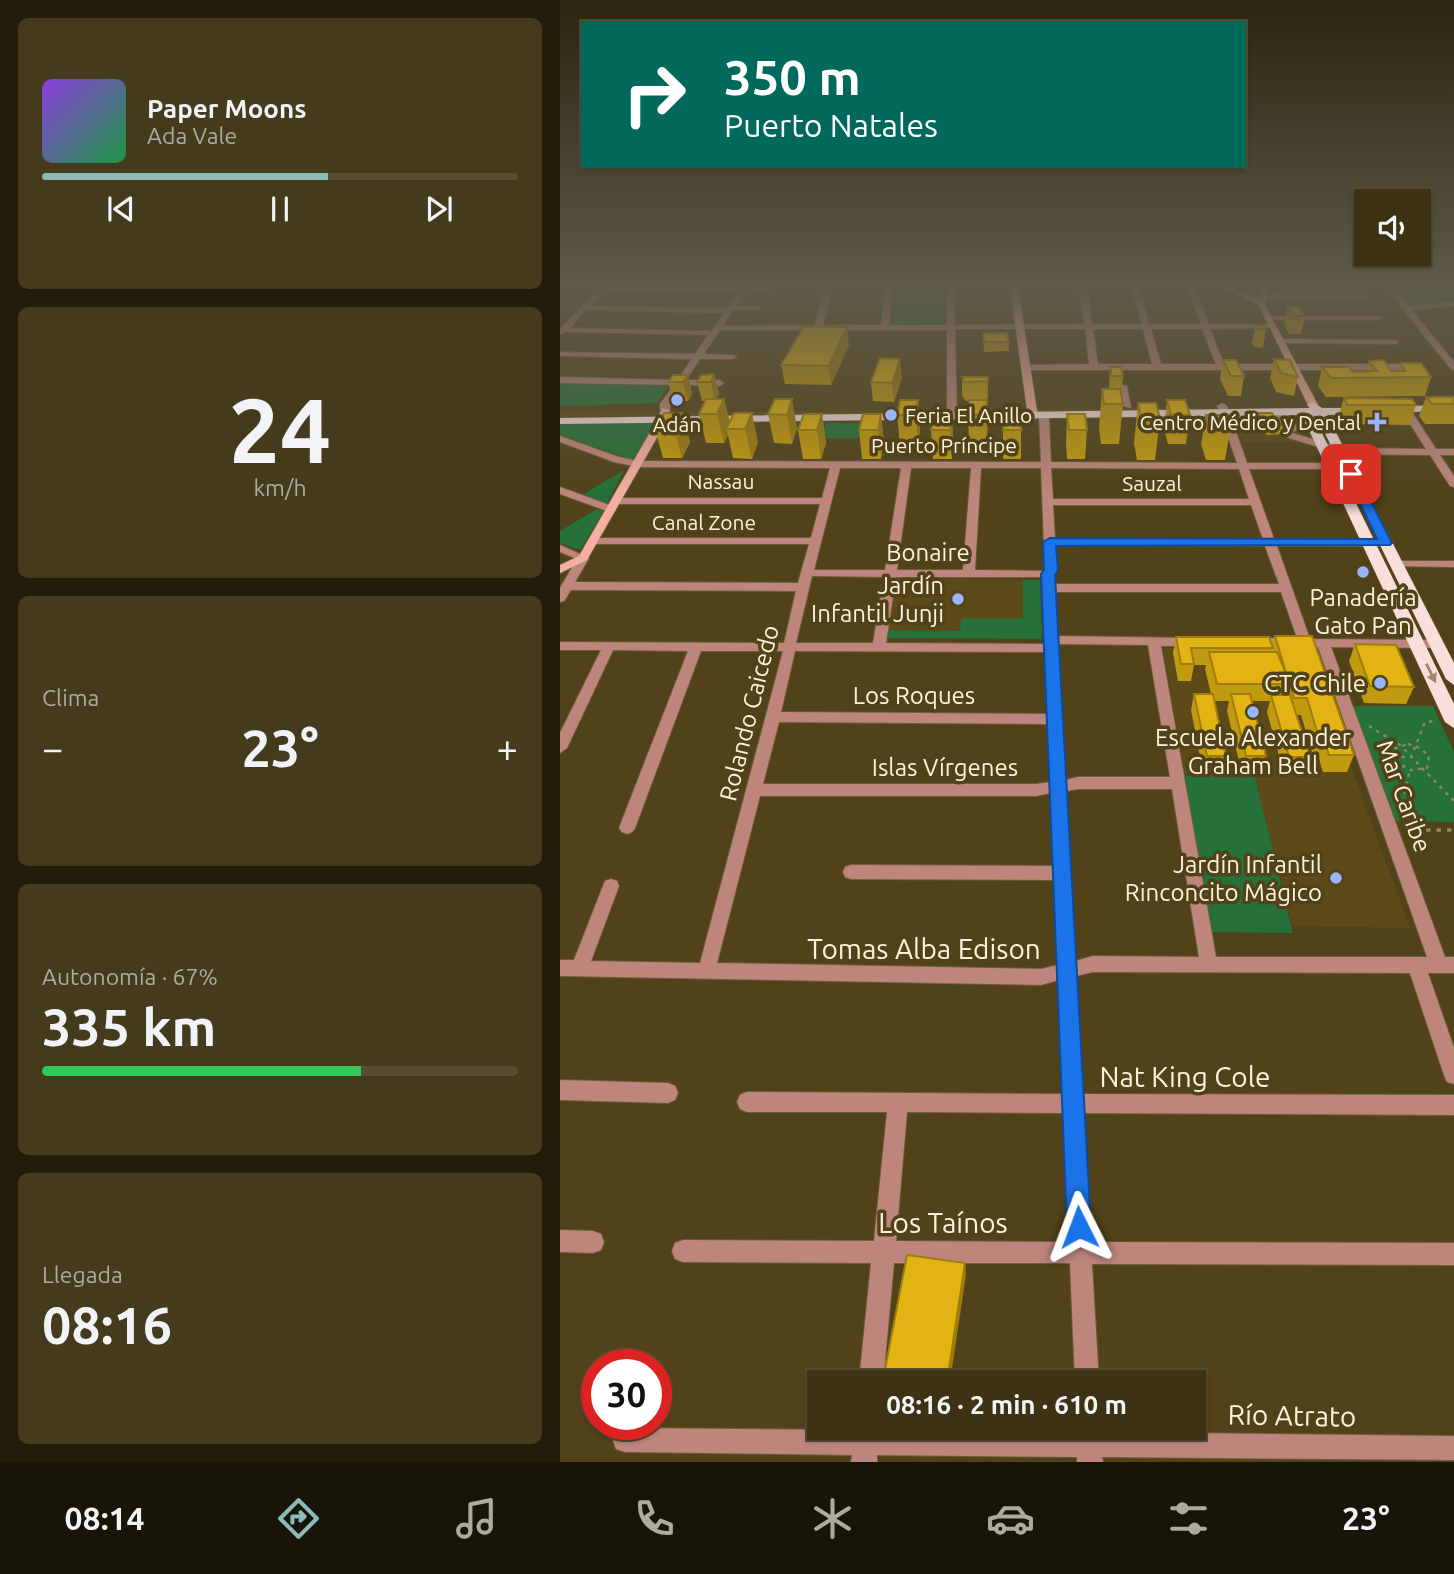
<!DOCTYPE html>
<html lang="es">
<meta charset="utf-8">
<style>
:root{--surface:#3d3213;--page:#443a1c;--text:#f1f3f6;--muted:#adaaa0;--line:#564d33;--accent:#8bbbb9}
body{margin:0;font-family:Ubuntu,sans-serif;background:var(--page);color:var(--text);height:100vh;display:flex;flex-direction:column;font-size:26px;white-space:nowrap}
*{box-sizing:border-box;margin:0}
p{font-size:23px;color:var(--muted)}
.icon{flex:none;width:38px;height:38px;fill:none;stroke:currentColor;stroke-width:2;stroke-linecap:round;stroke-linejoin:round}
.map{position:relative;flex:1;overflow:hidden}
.sheet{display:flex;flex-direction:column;gap:18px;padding:18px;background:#221c0a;width:560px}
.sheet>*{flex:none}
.top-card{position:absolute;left:21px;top:21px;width:665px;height:147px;border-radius:0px;box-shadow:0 2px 5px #0004,0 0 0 2px var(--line);background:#00695c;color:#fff;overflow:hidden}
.controls{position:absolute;left:794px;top:189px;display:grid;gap:14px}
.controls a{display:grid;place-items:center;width:77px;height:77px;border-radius:0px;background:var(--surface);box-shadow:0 2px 5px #0004,0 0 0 2px var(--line);font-size:35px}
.speed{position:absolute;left:21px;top:1349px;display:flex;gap:14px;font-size:35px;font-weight:700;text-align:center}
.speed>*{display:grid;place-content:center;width:91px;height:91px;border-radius:50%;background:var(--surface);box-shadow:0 2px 5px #0004,0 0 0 2px var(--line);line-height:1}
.speed .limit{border:10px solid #d22;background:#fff;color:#111}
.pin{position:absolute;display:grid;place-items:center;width:60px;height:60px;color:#fff;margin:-30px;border-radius:14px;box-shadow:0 4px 10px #0006}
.me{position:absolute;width:77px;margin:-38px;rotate:357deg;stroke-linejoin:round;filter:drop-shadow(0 0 5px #0008)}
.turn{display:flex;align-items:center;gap:24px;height:147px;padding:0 28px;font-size:32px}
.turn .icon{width:91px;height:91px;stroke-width:2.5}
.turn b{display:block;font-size:49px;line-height:60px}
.big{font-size:52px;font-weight:700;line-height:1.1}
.sheet .card{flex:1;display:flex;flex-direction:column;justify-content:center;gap:10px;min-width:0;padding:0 24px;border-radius:10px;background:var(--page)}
.sheet .dial{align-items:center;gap:0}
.dial b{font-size:91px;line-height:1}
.song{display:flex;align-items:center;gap:21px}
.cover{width:84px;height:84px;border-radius:10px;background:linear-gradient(135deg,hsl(270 70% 55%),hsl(140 70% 35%))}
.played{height:7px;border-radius:4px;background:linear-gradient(90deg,var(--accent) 60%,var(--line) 60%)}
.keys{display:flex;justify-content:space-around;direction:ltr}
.heat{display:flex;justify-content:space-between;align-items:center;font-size:38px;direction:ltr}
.charge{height:10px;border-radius:5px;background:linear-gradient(90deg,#34c759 67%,var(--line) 0)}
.trip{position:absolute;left:247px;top:1370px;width:399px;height:70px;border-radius:0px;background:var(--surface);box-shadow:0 2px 5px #0004,0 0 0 2px var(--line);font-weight:700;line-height:70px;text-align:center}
.menu{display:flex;height:112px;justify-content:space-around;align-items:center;background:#181408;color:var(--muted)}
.menu .icon{width:49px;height:49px}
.menu .current{color:var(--accent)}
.menu b{font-size:32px;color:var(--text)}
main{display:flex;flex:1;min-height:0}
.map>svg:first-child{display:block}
.built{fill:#5c4a18}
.green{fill:#267039}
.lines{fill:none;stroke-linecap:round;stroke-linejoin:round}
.lane-far1-casing{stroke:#6c5e38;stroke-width:5}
.lane-casing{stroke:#6c5e38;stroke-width:8}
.street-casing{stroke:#6c5e38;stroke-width:2}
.secondary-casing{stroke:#6c5e38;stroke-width:2}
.primary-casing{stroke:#6c5e38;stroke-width:1}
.path-far1{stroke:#908461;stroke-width:2.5;stroke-dasharray:3.5 5;stroke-linecap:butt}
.path{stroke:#908461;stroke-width:3.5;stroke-dasharray:4.5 6;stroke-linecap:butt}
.lane-far1{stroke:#bd857c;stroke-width:4.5}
.lane{stroke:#bd857c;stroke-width:6}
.street{fill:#bd857c;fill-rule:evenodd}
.secondary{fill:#f5aea2;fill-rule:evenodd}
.primary{fill:#f7dfdb;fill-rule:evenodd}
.wall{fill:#c29a0f}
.shaded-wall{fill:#9e7d0d}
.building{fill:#e2b312;stroke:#9e7d0d;stroke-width:2}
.oneway{fill:#9c8970}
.route{fill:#1a73e8;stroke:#114b97;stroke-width:2}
.poi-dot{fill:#9bb5fd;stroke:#514219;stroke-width:2.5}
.labels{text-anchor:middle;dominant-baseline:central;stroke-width:7;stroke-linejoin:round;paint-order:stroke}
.far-poi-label{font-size:21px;fill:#faf2db;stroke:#514219;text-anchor:start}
.far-street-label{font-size:21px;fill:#faf2db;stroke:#514219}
.street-label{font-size:24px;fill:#faf2db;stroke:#514219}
.poi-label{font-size:24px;fill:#faf2db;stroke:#514219;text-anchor:end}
.near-street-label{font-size:28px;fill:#faf2db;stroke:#514219}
</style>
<main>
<section class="sheet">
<div class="card">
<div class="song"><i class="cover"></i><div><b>Paper Moons</b><p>Ada Vale</p></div></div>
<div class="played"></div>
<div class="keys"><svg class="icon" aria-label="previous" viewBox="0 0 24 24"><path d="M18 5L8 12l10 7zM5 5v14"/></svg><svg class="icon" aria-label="pause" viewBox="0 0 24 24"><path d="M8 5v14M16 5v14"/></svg><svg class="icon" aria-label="next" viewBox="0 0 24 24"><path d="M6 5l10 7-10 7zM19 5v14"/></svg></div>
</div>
<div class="card dial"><b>24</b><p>km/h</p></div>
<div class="card"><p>Clima</p>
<div class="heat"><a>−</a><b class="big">23°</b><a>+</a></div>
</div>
<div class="card"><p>Autonomía · 67%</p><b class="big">335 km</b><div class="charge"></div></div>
<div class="card"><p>Llegada</p><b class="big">08:16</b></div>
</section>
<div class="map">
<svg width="894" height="1462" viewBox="0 0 894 1462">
<rect width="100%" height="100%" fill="#514219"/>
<path class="built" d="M658,407L662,416L0,423V413Z
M673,416H735L746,442H682Z
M336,579L463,580V619H401L400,631L328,630Z
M603,648L748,649L850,928L732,926L695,778L625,776Z"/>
<path class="green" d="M861,288H893L894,303L850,306L836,290Z
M385,290L384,323L333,324L336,291Z
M0,383L110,385L97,403L0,406Z
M94,423L74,460L0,436V424Z
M266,423H319L316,438H261Z
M64,470L47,503L22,495Z
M37,509L44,511L20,550L0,543V531Z
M463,580H480L482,639L327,638L328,630L400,631L401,619H463Z
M787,706H873L894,752V822L829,821Z
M625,776L695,777L733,933L649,932Z"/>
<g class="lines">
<g class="lane-far1-casing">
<path id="lane-far1" d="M673,414C692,421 709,424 727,413"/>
</g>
<g class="lane-casing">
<path id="lane" d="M751,423L727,430L729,435L762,445"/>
</g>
<g class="street-casing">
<path id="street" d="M36,288H214L211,291L187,290L177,306H198L202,308L198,310H173L163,326L255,325L264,288H272L263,325H321L325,288H333L329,325H387V288H395V325L524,324L519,288H527L532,324H582L572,288H580L589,324H641L627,288H635L649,324H711L715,326L711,328L650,329L664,364H856L860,367L856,370H465L462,369V365L529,364L525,329H395L397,418L392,421L387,418V330H160L144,354L173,355L177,357L173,359H140L126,380H160L164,383L160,386L123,385L110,404V410L105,413L100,410V404L114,385L0,383V377L117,380L132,359L0,356V352L135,354L148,335L5,332L0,334V329L38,290ZM46,290L178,293L167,309L31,306ZM26,310L164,313L152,331L10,328ZM533,329H583L592,364H538ZM591,329H642L656,364H601Z
M831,288H853L837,292L849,306L894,302V306L852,310L894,362V370L891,369L829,292Z
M701,294L804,295L808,297L804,299L698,298V294Z
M707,316H819L823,318L819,320H704V316Z
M720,339L835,340L839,342L835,344L717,343L716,341Z
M560,384L567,386L571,408L563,406Z
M662,403L667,406L687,463H772L777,466L772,469H689L714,539L825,540L831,543L825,546H717L750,639L876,640L882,644L876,648L771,647L885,957H894V973H868L894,1048V1084L887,1082L884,1075L850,973L533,972L516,976L523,1094L894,1095V1115L524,1113L531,1242L894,1243V1265L532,1264L539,1382H515L510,1263H334L323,1382H299L311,1263L123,1262L115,1259L112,1251L115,1243L123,1240L314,1241L327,1112H187L180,1109L177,1102L180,1095L187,1092L503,1094L499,980L481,985L0,976V960H14L43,886L45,881L51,879L57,881L59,886L31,961L140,963L223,651H141L75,828L72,832L67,834L62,832L59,828L128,651L53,650L7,748L0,753V733L41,650H0V642L224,643L236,591L11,590L4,601L0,602V588L17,559L0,552V545L29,558L15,582L238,583L249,544H33L27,541L33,538H251L260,504H56L51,501L56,498H262L270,468L78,467L54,462L0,442V436L59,457L78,461L481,462L479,417L484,414L489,417L491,462L677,463L657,406ZM280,468H341L325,570H254ZM351,468H411L403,570H337ZM421,468H481L485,571L415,570ZM491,468L679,469L689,499H493ZM493,505H691L703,539H495ZM495,545L705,546L719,584H494V575L497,571ZM252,576L324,577L313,643H236ZM336,577H482L485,644L326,643ZM495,592H721L737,638H692L686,642L692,646L758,647L867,957H656L601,646H633L639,642L633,638L497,636ZM498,644L588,645L610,777H518L505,780ZM235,651L485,652L488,714L221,712ZM219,722L488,724L491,782L476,784H203ZM518,789H612L639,957L533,956L515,961L506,791ZM491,793L494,866L291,865L285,867L283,872L285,877L291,879L495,880L498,965L481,969L157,963L200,796H476ZM347,1112L504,1113L509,1242L336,1241Z
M842,406H848L876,449H894V455H880L894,476V487L890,486L870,455L780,454L757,445L762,442L781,448L866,449L840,408Z
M0,487L55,507L56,509L55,511H47L0,494Z
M836,561H894V567L832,566L830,564Z
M0,1080L108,1083L115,1086L118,1093L115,1100L108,1103L0,1100Z
M0,1230L33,1231L41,1234L44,1242L41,1250L33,1253L0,1252Z
M65,1428L295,1430V1428H319V1430L517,1432V1428H541V1432L894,1436V1460L542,1457L543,1462H517V1457L317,1455V1462H291L292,1455L65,1452L56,1449L53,1440L56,1431Z"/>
</g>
<g class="secondary-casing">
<path id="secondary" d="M450,288H458L478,417L473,420L468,417Z
M664,288H674L699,299L701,288H709L705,305L758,405L756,407L748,405L698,304Z
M102,408L110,410L107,420L27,560L0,573V565L19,556L97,420Z"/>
</g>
<g class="primary-casing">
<path id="primary" d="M753,402L762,408H801L807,411L801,414L767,415L894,663V685L886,679L757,417L753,415L894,704V728L885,722L742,415L0,424V418L750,408L747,405Z
M894,404V410L833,413L827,410L833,407Z"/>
</g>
<path class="path-far1" d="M809,726L840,745L894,801
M848,744L860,748L869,756L867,768L850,770L835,761L833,749Z
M833,757H851L865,722L876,721
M840,810L850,770"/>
<path class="path" d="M845,830H894"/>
<use href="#lane-far1" class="lane-far1"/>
<use href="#lane" class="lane"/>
<use href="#street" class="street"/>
<use href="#secondary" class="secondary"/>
<use href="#primary" class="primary"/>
</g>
<path class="wall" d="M728,307L745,316L741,334H729L724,324Z
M695,325L706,329L703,348L694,347L692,343Z
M423,333L449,342V351L424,352Z
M289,345L271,385L225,384L221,365Z
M714,359L738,377L734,396L716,392L710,378Z
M663,360L684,376L681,396H668L660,379Z
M809,361L831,371H838L840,363L871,377L865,396L766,397L758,386L762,367L792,372H806Z
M550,367L563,376L561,395L563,404L559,444H541L539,428L542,389H549Z
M154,374L159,394L156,399H164L170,422L174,413L198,442L192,459L173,458L168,435L164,443H146L139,414L145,401H142L137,382Z
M128,375L132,394L128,401H113L108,382Z
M402,377H428L427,444H409L408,415L409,401H406L402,396Z
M342,378L334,402L313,401L311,382Z
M866,397H894V424H865L859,416Z
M784,398L856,405L850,425L782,424L778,418Z
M215,399L237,428L232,444L214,443L208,414Z
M358,400L360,428L358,444H340L337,415Z
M607,400L630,415L626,444H608L604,429Z
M578,403L600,419L595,460H577L574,443Z
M122,413L130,442L122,458H103L95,429Z
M697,413L715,418L726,424L723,434L707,435L695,423Z
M262,414L266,443L261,459H243L238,430Z
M321,414L324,443L321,459H302L299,430Z
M392,414L393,443L392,459H373L371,430Z
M443,414H461V459H443Z
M507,414L527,430L525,459H507L506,443Z
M646,415L670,431L665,460H646L641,444Z
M715,636L794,755L787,772H763L757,752H752L741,715H736L750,757L744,774H724L707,712L710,701H692L706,756L701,773H682L667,711L669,701H654L666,756L662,773L643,772L631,710L634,694H651L645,669L646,665H634L631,681H618L613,653L616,637L712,646Z
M795,644L854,687L846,704L804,703L789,661Z"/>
<path class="shaded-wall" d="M287,327L289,345L271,385L268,366Z
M340,359L342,378L334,402L332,383Z
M154,374L159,394L155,401L151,382Z
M128,375L132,394L128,401L123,382Z
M164,399L171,428L166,429L168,434L164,443L157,414Z
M232,399L237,428L232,444L227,415Z
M358,400L360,428L358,444L356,415Z
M427,400L428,429L427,444L426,415Z
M122,413L130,442L122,458L114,429Z
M192,413L198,442L192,459L185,429Z
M262,414L266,443L261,459L257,430Z
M321,414L324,443L321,459L318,430Z
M392,414L393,443L392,459L390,430Z
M405,1263L406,1275L390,1382H387Z"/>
<path class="building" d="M728,307H739L745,316H733Z
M695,325H704L706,329H697Z
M244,326L287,327L268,366L221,365Z
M423,333H447L449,342H424Z
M320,358L340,359L332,383L311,382Z
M714,359L730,360L738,377L721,373Z
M663,360H676L684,376H671Z
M824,360L831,371H845L840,363H861L871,377L771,378L762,367H789L792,372L817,371L809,361Z
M550,367H561L563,376H552Z
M154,374L151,382H137L141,375Z
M113,375H128L123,382H108Z
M402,377H428V381L405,382Z
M542,389H560L563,404H544Z
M866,397H894V404H872Z
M784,398L852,399L856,405H787Z
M146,399H164L157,414H139Z
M215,399H232L227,415L208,414Z
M340,400H358L356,415H337Z
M409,400H427L426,415H408Z
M607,400H625L630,415H611Z
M578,403H596L600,419H581Z
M104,413H122L114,429H95Z
M174,413H192L185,429H166Z
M697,413H712L715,418H722L726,424L709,425Z
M244,414H262L257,430H238Z
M303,414H321L318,430H299Z
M373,414H392L390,430H371Z
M443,414H461V430H443Z
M507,414H525L527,430H509Z
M646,415H665L670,431H651Z
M715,636H752L794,755H769L762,735H758L747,698H734L729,684H657L649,652H717L727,676Z
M616,637H709L713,648H631L634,664H621Z
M795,644L836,645L854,687L810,686Z
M634,694H653L666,756H647Z
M671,694H690L706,756H686Z
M711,695H730L750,757H729Z
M347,1255L405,1263L387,1382H336L323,1380Z"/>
<defs><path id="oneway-solid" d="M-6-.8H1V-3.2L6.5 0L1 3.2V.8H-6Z" transform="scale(1.75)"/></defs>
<use class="oneway" href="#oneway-solid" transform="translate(871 673) rotate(64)"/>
<linearGradient id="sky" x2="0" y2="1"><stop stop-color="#2d240e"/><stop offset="0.58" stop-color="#5f5a49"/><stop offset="1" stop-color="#5f5a49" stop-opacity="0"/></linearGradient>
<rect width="894" height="493" fill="url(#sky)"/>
<path class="route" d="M791,471L797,474L832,543L830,545L496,546L498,570L495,575L531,1227L528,1236L519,1240L511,1236L507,1227L481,574L484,570L483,542L490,538L817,539L786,474Z"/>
<g class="poi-dot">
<circle cx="117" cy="400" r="7"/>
<circle cx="331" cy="415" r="7"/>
<path d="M813.5 411.5h7v7h7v7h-7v7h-7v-7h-7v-7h7z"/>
<circle cx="803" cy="572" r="7"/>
<circle cx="398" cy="599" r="7"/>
<circle cx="820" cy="683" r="7"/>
<circle cx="693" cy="712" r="7"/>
<circle cx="776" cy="878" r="7"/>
</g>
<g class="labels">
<g class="far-poi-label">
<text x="345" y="415">Feria El Anillo</text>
<text x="801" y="422" text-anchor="end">Centro Médico y Dental</text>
<text x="117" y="424" text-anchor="middle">Adán</text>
</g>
<g class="far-street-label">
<text x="384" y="445">Puerto Príncipe</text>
<text x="161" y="481">Nassau</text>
<text x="592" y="483">Sauzal</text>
<text x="144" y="522">Canal Zone</text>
</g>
<g class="street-label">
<text x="368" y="552">Bonaire</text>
<text x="354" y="695">Los Roques</text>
<text transform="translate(189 713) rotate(-76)">Rolando Caicedo</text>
<text x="385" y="767">Islas Vírgenes</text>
<text transform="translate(844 796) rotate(70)">Mar Caribe</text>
</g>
<g class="poi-label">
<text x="384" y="585">Jardín<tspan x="384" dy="28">Infantil Junji</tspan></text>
<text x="803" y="597" text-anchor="middle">Panadería<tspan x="803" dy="28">Gato Pan</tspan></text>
<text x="806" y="683">CTC Chile</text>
<text x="693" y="737" text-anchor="middle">Escuela Alexander<tspan x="693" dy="28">Graham Bell</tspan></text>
<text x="762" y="864">Jardín Infantil<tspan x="762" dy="28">Rinconcito Mágico</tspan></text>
</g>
<g class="near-street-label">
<text x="364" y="948">Tomas Alba Edison</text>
<text x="625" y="1076">Nat King Cole</text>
<text x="383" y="1222">Los Taínos</text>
<text transform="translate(732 1415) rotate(1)">Río Atrato</text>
</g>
</g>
</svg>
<div class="controls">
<a><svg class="icon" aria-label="sound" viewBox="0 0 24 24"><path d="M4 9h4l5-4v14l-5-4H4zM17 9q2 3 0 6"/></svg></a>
</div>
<div class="speed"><div class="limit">30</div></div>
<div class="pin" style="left:791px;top:474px;background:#d93025"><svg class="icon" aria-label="arrive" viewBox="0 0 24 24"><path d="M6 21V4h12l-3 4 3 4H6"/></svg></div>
<svg class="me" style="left:519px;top:1227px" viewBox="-20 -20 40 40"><path d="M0-17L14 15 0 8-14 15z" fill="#1a73e8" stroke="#fff" stroke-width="4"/></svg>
<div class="trip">08:16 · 2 min · 610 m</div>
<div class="top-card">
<div class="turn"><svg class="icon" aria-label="right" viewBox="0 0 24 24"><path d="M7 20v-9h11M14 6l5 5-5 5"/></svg><div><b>350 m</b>Puerto Natales</div></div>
</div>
</div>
</main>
<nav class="menu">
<b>08:14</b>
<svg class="icon current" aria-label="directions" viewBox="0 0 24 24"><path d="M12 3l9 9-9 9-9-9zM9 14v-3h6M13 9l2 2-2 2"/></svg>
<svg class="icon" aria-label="music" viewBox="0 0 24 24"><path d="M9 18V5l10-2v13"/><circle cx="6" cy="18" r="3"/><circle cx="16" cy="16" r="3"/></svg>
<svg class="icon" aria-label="phone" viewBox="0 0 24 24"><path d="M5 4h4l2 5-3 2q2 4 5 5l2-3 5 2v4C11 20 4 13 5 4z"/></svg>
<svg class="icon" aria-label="climate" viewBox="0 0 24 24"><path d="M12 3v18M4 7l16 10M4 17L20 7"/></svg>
<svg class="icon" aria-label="car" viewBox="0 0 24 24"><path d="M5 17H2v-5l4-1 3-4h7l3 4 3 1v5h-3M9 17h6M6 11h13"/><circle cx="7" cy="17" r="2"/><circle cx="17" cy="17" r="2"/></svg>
<svg class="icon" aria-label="filters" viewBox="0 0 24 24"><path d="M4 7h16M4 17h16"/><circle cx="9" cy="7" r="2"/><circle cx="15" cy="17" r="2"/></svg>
<b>23°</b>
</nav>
